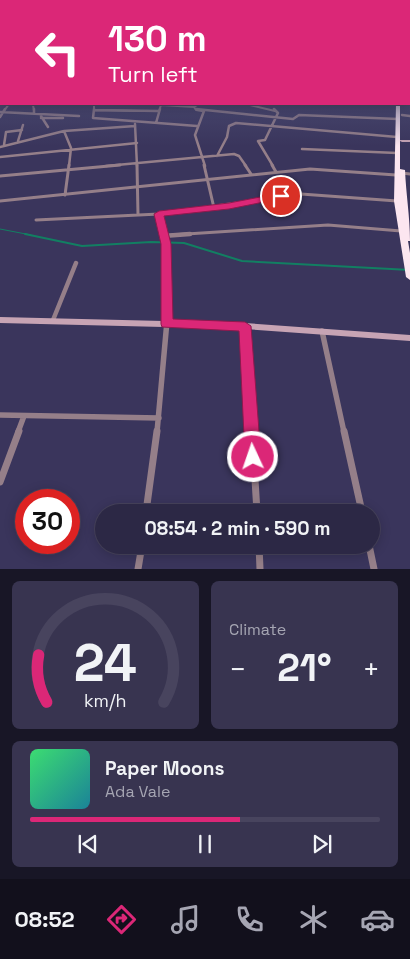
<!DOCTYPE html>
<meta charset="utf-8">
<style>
:root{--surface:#2c2845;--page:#383450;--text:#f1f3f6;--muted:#a6a6b3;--line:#48445e;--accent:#db2777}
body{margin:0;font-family:"Space Grotesk",sans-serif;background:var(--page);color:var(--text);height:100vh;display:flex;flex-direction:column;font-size:19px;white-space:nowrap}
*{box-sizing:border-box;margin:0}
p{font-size:16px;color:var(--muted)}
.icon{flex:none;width:28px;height:28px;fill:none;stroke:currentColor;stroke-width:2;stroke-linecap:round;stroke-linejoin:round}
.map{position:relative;height:569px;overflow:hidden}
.drawer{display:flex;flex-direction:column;gap:12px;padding:12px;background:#181626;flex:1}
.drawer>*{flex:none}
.hud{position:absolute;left:0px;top:0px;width:410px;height:105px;box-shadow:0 2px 12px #0003,0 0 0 1px var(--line);background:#db2777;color:#fff;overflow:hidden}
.speed{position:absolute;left:15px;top:489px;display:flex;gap:10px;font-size:25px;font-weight:700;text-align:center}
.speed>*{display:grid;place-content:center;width:65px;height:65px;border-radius:50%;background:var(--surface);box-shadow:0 2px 12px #0003,0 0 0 1px var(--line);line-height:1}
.speed .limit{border:8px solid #d22;background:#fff;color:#111}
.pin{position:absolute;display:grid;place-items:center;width:42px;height:42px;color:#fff;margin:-21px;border:2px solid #fff;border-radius:50%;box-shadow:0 1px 5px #0007}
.me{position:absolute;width:55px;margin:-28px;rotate:357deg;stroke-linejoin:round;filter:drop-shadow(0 0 4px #0008)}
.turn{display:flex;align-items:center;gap:18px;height:105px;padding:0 25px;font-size:22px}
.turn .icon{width:65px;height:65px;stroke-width:2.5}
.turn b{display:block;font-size:35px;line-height:42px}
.big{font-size:38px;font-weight:700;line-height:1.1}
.drawer .tile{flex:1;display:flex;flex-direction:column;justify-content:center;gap:8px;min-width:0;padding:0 18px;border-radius:8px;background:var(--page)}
.drawer .dial{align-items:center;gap:0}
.dial svg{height:130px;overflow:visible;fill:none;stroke:var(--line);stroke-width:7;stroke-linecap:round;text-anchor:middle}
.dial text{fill:var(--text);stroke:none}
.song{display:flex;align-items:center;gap:15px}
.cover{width:60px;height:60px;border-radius:8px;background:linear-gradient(135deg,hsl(140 70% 55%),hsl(190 70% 35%))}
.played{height:5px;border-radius:2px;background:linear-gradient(90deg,var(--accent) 60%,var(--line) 60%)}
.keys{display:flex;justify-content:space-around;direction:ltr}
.heat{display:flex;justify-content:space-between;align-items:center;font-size:28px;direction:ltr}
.drawer .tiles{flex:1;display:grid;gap:12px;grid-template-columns:1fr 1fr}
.tile:last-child{grid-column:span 2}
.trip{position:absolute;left:95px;top:504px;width:285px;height:50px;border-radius:25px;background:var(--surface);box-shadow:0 2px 12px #0003,0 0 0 1px var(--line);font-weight:700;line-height:50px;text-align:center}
.dock{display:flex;height:80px;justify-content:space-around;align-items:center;background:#12101c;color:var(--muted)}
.dock .icon{width:35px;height:35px}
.dock .active{color:var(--accent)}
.dock b{font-size:22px;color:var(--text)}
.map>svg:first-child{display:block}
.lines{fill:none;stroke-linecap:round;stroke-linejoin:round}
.stream-far1{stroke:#127f62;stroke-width:1}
.stream{stroke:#127f62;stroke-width:2}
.street-far5{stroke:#957f89;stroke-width:2}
.street-far4{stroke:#957f89;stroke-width:2.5}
.street-far3{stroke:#957f89;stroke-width:3}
.street-far2{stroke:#957f89;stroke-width:4.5}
.street-far1{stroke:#957f89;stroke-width:5.5}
.street{stroke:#957f89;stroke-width:7}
.secondary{fill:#c7a4b4;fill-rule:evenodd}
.highway{fill:#fce6f0;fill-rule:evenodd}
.route{fill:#db2777;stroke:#8e194d}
</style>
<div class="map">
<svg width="410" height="569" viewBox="0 0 410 569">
<rect width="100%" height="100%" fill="#3a355c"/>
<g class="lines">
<path class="stream-far1" d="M0,229L31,235"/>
<path class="stream" d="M25,234L82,246L151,242L184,243L242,261L410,270"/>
<path class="street-far5" d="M0,92L1,90
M246,104L275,111
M389,104H398
M194,107L196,110L202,111
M94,110L139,111
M4,111L9,104
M34,111L33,105L36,104
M94,111V104
M159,111L161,105L194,107L199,104"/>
<path class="street-far4" d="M34,109V113
M94,109L93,118L197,126
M196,109L293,119L299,115L398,119
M94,110L159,111
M204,111L195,135L205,166
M0,112L79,116
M402,115L410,116
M41,116L48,127
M0,117L5,109
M41,118H63
M156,123L160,109
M135,124L137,166
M64,131L71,148L69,166
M18,141L23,125
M4,145L6,132L22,130
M0,147L64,131L135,126
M302,149L397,153
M217,156L227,137L229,126L236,123L397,137
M0,157L137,143
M106,166L234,154L239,156L246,166
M273,166L258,141L265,140L278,113L274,109"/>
<path class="street-far3" d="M137,165L138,215
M204,165L214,208
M245,165L251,174
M272,165L276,172
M402,173L410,174
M0,176L120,165
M65,195L69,165
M0,201L310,169L396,175
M159,214L164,235
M36,220L159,214L301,194L397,201
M171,235L328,225L401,231"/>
<path class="street-far2" d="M164,234L166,244L167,323
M163,236L190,234
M53,320L76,263"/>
<path class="street-far1" d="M245,326L252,432
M322,331L344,432
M0,415L159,418
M18,432L24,416
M157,432L167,321"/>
<path class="street" d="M252,431L257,512
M344,431L362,512
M0,482L19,431
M146,512L157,431
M259,545L260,569
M369,545L374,569
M138,569L142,545"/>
<path class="secondary" d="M400,140H410V142H402L400,141Z
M0,317L245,323L410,335V341L245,329L0,323Z"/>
<path class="highway" d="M396,104H400V169L405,170C406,194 410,217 410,241H408L410,253V280L406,277L394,201Z"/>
</g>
<linearGradient id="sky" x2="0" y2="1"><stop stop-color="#201d33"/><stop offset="0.45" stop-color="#4f5178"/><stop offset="1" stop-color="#4f5178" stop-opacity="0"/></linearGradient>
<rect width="410" height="146" fill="url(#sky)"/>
<path class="route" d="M281,193L284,194V198L229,209L164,216L171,244L173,319L245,322L251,326L261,457L259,463L253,465L247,463L245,457L239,331L162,327L161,324V244L154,214L159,211L229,203Z"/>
</svg>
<div class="speed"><div class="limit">30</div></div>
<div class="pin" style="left:281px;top:196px;background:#d93025"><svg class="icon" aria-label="arrive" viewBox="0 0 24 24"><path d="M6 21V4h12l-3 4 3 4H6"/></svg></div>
<svg class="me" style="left:253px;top:457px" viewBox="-20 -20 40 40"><circle r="17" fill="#db2777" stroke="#fff" stroke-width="3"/><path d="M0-11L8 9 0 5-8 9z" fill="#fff"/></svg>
<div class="trip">08:54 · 2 min · 590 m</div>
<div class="hud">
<div class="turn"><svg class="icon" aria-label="left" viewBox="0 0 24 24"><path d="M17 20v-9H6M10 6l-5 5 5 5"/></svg><div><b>130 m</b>Turn left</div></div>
</div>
</div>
<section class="drawer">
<div class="tiles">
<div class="tile dial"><svg viewBox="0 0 100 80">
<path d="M14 69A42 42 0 1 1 86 69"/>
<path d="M14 69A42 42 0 0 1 9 40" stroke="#db2777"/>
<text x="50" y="56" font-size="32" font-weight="700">24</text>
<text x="50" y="72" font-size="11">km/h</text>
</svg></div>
<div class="tile"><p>Climate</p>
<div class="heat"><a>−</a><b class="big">21°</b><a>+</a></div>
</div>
<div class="tile">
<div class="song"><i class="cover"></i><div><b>Paper Moons</b><p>Ada Vale</p></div></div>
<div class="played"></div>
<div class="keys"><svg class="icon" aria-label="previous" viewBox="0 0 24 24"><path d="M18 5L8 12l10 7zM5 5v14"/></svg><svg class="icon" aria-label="pause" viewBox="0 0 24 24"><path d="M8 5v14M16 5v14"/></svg><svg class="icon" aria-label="next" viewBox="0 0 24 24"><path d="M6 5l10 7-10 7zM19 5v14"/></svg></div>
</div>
</div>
</section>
<nav class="dock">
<b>08:52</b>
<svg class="icon active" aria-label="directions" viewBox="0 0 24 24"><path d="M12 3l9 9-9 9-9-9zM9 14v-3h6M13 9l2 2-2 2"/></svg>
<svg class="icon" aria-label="music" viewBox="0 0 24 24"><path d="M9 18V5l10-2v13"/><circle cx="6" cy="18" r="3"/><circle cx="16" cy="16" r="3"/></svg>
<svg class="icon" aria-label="phone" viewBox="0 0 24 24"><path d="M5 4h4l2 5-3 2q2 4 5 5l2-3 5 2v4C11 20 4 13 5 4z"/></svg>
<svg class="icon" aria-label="climate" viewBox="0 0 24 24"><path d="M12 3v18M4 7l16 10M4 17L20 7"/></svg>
<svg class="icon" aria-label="car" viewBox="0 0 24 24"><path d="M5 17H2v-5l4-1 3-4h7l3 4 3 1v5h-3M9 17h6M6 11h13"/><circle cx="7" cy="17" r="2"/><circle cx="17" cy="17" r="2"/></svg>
</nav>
